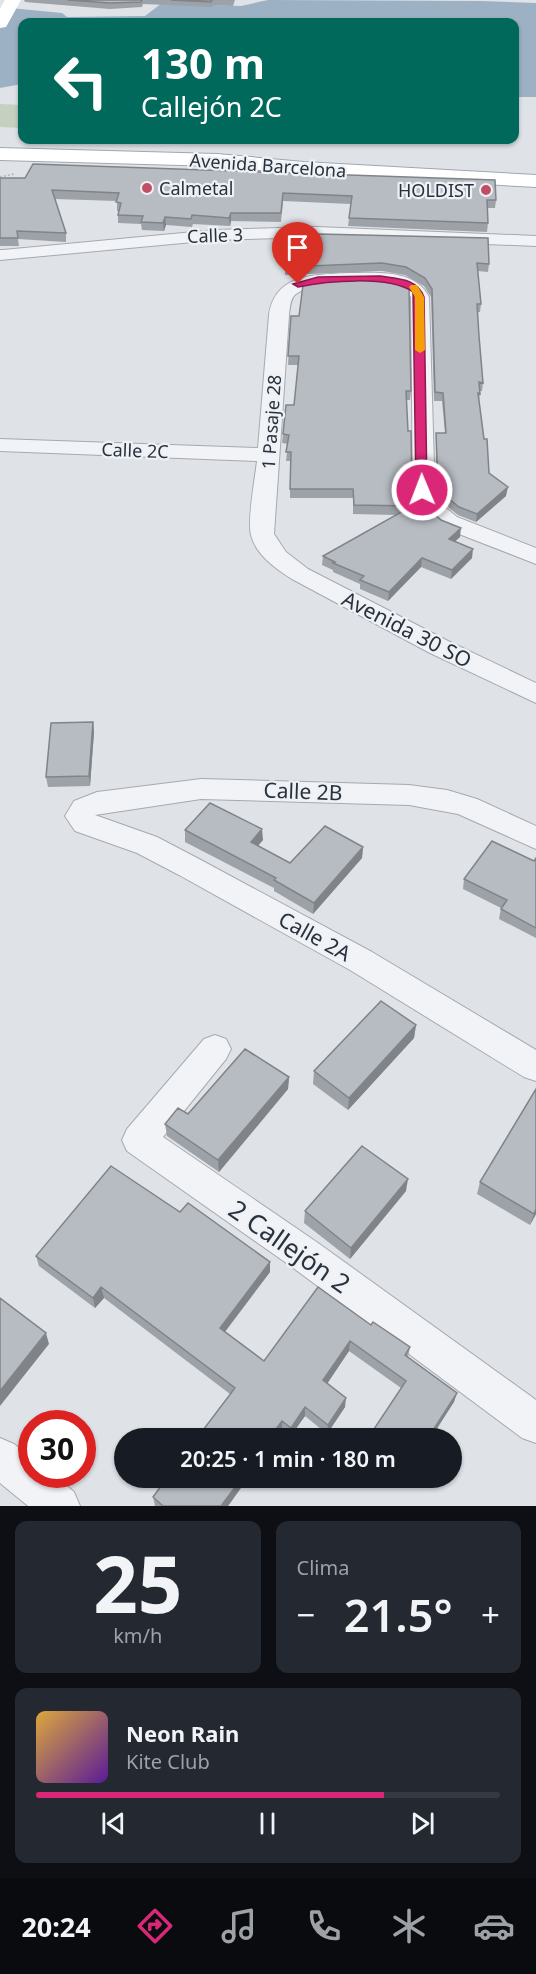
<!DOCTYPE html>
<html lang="es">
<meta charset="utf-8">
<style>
:root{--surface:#171b24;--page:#242831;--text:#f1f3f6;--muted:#9ea1a6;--line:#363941;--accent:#db2777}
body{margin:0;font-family:"Noto Sans",sans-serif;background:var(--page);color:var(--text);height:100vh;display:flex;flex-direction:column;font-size:22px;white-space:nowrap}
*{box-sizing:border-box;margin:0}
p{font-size:20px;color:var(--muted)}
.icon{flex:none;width:33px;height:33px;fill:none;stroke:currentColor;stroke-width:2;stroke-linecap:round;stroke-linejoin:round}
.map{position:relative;height:1506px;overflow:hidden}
.drawer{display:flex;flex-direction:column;gap:15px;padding:15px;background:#0d0f14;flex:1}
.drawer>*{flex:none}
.hud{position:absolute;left:18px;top:18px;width:501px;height:126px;border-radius:12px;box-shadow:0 2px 4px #0004;background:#00695c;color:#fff;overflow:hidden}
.speed{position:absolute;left:18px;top:1410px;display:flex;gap:12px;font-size:30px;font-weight:700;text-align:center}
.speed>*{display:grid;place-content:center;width:78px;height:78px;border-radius:50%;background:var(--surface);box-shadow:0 2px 4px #0004;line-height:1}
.speed .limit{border:9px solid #d22;background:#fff;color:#111}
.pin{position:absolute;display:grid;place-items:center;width:51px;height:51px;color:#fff;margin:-62px -26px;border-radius:50% 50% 50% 0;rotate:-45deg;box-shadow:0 0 6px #0007}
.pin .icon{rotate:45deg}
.me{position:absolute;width:66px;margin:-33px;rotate:359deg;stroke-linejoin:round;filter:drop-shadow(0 0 4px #0008)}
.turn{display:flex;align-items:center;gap:21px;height:126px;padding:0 24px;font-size:27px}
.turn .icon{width:78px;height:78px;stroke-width:2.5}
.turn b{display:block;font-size:42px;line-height:51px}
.big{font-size:45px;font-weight:600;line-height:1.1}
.drawer .widget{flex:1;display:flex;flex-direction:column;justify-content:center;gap:9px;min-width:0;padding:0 21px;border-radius:12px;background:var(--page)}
.drawer .dial{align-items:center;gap:0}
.dial b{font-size:78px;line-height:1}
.song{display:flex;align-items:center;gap:18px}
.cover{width:72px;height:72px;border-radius:9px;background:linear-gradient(135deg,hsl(40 70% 55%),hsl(270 70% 35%))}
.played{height:6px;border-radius:3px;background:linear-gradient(90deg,var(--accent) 75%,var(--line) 75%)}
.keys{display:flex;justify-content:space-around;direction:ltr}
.heat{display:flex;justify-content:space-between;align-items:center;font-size:33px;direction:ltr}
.drawer .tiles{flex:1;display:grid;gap:15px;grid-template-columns:1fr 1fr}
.widget:last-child{grid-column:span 2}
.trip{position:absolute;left:114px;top:1428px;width:348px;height:60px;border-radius:30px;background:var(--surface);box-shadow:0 2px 4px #0004;font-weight:600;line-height:60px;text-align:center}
.dock{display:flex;height:96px;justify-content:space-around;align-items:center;background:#090b0e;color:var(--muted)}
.dock .icon{width:42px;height:42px}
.dock .selected{color:var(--accent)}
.dock b{font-size:27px;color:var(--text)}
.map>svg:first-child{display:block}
.green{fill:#c5d0c1}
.water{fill:#9db1c4}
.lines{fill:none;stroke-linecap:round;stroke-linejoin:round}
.street-casing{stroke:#a5aab1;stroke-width:2}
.primary-casing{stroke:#a0a7b2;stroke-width:2}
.path{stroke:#b9bdc2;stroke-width:2;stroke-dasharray:2 2;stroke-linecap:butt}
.street{fill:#f1f3f6;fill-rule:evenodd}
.secondary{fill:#fff;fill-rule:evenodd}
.primary{fill:#fff;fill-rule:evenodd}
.wall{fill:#9da2a8}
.shaded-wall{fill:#808488}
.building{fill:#b7bcc3;stroke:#808488;stroke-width:1.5}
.route{fill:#db2777;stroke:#8e194d;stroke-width:1.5}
.slow{fill:#f59e0b}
.poi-dot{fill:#c24e64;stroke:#eef1f5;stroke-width:2}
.labels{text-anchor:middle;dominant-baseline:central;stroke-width:4.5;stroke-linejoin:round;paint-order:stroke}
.far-street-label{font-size:18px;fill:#29313d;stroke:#eef1f5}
.far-poi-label{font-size:18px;fill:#29313d;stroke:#eef1f5;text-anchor:start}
.street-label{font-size:21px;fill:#29313d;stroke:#eef1f5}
.near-street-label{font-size:26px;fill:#29313d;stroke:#eef1f5}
</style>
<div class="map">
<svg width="536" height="1506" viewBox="0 0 536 1506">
<rect width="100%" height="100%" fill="#dfe3e7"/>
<path class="green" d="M0,104L22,105V128L0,127Z"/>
<path class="water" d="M268,0L480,1L536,3V97H515L514,22H22V84L0,88V7L62,13L67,17L145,16L162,3L241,6Z"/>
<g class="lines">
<g class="street-casing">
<path id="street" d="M317,227L536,236V246L317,237L215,240L0,260V250H3L215,230Z
M347,273C375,273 415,268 429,297L435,499L457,517L536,548V564L441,527L413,502L411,297C408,293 406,289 401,287C382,280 312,281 296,294C290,298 290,308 289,315L274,534L286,552L308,569L448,641L536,683V703L430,653L292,579C276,569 256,555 251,535C247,521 255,478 257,461L0,451V439L258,448L269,315C275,274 313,275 347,273Z
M201,779L409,785L447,790L477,799L536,826V849L458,814L409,805L201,799L95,815L157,837L199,859L372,952L536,1050V1081L524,1077L350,970L179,875L137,853L75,831L65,816L74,801L97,792Z
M215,1035L226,1039L231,1049L226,1059L163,1137L318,1243L536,1400V1443L522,1438L292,1267L127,1151L122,1140L127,1129L204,1039Z
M0,1438L14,1444L32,1458V1474H53L74,1492L80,1506H28L0,1483Z"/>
</g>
<g class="primary-casing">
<path id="primary" d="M0,148L217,154L304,162L536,175V187L304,174L217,166L0,160Z"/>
</g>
<path class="path" d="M0,177L14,174"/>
<use href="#street" class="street"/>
<path class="secondary" d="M5,0H21L6,27L0,28V8Z"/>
<use href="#primary" class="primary"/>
</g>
<path class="wall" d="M24,0H235L233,6L213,5L212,7L143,4L142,7L110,9L25,2Z
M0,178L496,200L495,208H487L488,223L487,232L348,226L351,204L283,201L281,222L231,221L230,226L193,224L192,227L166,225L164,231L142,230L141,224L118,223V215L119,211H117V201L55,199L66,233V242L18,239L19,246H0Z
M286,238L489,264L488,272L478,271L481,304L480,312H477L479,336L483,383L482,391H480L479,401L489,473L506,496L476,522L458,515L437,498L436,441V433H445L442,401H434L431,297L424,286L405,275L382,271L285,275Z
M291,316L411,391L410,400H406L412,493L460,537L455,541L472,558L451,579L421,567L388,601L360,589V584L333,572V570L322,565L323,556L396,515L353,514V498H290V461H286L288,444L282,443L283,434L294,405L298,365H288Z
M93,722L94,732L90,786L48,787L46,777Z
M185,830L263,840L258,846L290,863L363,847L362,858L313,914L274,891V888L185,842Z
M536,858V938L499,919L501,908L463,889L464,879L534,861Z
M416,1025L414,1038L348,1110L313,1084L314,1071Z
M289,1077L288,1089L219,1172L167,1136L165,1124L188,1114Z
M480,1182L536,1214L530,1225L477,1194Z
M406,1191L350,1259L304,1223L305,1211Z
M180,1212L270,1262V1272L225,1332L264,1361L371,1325L410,1347L408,1357L454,1402L401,1388L349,1351L327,1383L345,1407L327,1434L305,1416L290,1437L282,1430L276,1438H197L230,1394L104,1298L95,1308L39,1266L36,1256Z
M167,1478H248L228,1506H155L153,1497Z
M392,1478H406L402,1485Z"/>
<path class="shaded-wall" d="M231,213V221L230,226L229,218Z
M165,217L166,225L164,231L163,223Z
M508,487L506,496L476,522L477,514Z
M461,528L460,537L448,548L449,539Z
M473,549L472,558L451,579L452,570Z
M422,558L421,567L388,601L389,592Z
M93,722L94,732L90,786L89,776Z
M262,829L263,840L251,853V842Z
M363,847L362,858L313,914L314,903Z
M416,1025L414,1038L348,1110L349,1098Z
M289,1077L288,1089L219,1172L218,1160Z
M408,1179L406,1191L350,1259L351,1248Z
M536,1209V1214L530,1225L534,1214Z
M270,1262V1272L220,1338V1328Z
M101,1287L104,1298L95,1308L93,1298Z
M46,1333L49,1344L0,1406V1391Z
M350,1341L349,1351L323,1390V1380Z
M457,1393L454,1402L431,1438H428Z
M346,1398L345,1407L327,1434L328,1425Z
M305,1407V1416L290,1437L291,1428Z
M282,1421V1430L276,1438H269Z
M242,1478H248L228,1506H221Z"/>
<path class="building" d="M68,0H142L141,2L110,3Z
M171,0H212L211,2Z
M33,164L495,180L496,200H487L488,223L349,218L352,196L283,193L281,213H231L229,218L192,215L191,219L165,217L163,223L141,222L143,216L118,215L121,203L116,202L119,193L52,190L66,233L17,231L18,238H0V178H25Z
M319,234L488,238L489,264L477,263L481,304H477L479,336L483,383L479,382L480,394L478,393L484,439H487L489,473L508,487L477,514L459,507L438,490L436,433H446L443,393L435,392L432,289L425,278L406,267L382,263L285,267L286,238L319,240Z
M348,277H379L401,281L409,289L411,391H406L408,431H411L412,493L441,520L461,528L449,539L473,549L452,570L422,558L389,592L360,580L364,576L333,563L335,562L323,556L412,506L354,505L353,489H290L291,452H286L289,435L283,434L286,405H294L299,356H288L291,316H299L303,285L317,280Z
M93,722L89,776L46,777L51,723Z
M210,803L262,829L251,842L290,863L325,826L363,847L314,903L274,880L276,878L185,830Z
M492,841L534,861L536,858V928L501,909L507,900L464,879Z
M381,1001L416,1025L349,1098L314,1071Z
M245,1049L289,1077L218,1160L165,1124L178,1108L188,1114Z
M536,1089V1209L534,1214L480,1182Z
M362,1146L408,1179L351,1248L305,1211Z
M111,1166L180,1212L188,1203L270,1262L220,1328L264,1361L318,1287L371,1325L373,1322L410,1347L405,1355L457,1393L428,1438H368L406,1381L350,1341L323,1380L346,1398L328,1425L305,1407L291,1428L282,1421L269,1438H197L235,1388L101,1287L93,1298L36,1256Z
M0,1298L46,1333L0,1391Z
M167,1478H242L221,1506H163L153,1497Z"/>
<path class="route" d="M380,276C398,279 417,278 424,297L427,490L422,494L416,490L413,292C389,275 326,281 298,287L293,284L318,277Z"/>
<path class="slow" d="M411,285H417L424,297L425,350L420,353L415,350V297L409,287Z"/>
<g class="poi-dot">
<circle cx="147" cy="188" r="6"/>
<circle cx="486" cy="190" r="6"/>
</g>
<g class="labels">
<g class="far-street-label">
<text transform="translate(268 165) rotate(4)">Avenida Barcelona</text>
<text transform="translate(215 235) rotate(-2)">Calle 3</text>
<text transform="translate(271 422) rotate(-86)">1 Pasaje 28</text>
<text transform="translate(135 450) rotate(2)">Calle 2C</text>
</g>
<g class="far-poi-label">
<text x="159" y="188">Calmetal</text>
<text x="474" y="190" text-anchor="end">HOLDIST</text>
</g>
<g class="street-label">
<text transform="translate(407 629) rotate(27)">Avenida 30 SO</text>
<text transform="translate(303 791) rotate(2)">Calle 2B</text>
<text transform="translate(315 936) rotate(29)">Calle 2A</text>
</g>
<g class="near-street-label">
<text transform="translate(290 1246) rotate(35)">2 Callejón 2</text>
</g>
</g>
</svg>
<div class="speed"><div class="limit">30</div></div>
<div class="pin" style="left:298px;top:284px;background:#d93025"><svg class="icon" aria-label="arrive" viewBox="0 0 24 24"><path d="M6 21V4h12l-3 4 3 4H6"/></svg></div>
<svg class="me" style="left:422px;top:490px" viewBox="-20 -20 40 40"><circle r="17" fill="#db2777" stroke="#fff" stroke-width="3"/><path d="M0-11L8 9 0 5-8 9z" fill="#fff"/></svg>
<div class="trip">20:25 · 1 min · 180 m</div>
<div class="hud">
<div class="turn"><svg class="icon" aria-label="left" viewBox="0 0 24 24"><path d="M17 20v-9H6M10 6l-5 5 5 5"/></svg><div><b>130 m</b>Callejón 2C</div></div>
</div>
</div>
<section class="drawer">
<div class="tiles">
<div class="widget dial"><b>25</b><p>km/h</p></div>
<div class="widget"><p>Clima</p>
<div class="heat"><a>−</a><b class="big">21.5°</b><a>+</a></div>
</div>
<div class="widget">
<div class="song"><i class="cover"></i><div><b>Neon Rain</b><p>Kite Club</p></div></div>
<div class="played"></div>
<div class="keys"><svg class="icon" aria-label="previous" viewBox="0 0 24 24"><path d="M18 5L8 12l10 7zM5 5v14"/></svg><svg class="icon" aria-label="pause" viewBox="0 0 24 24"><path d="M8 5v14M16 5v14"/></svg><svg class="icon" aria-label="next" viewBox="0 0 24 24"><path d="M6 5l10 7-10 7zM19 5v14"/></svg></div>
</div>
</div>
</section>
<nav class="dock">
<b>20:24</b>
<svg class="icon selected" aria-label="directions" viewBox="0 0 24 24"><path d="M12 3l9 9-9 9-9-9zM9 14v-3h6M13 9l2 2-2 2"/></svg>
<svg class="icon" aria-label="music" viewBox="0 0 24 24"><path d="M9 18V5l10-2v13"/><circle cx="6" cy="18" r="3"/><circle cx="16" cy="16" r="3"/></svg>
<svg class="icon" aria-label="phone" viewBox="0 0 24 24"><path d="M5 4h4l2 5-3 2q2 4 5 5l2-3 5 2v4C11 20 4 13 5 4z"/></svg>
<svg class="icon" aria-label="climate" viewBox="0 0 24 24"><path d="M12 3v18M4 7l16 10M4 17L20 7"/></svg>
<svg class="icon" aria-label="car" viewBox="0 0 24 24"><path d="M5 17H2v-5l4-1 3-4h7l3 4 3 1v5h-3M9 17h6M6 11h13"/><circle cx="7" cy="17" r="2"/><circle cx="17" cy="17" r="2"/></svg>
</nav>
